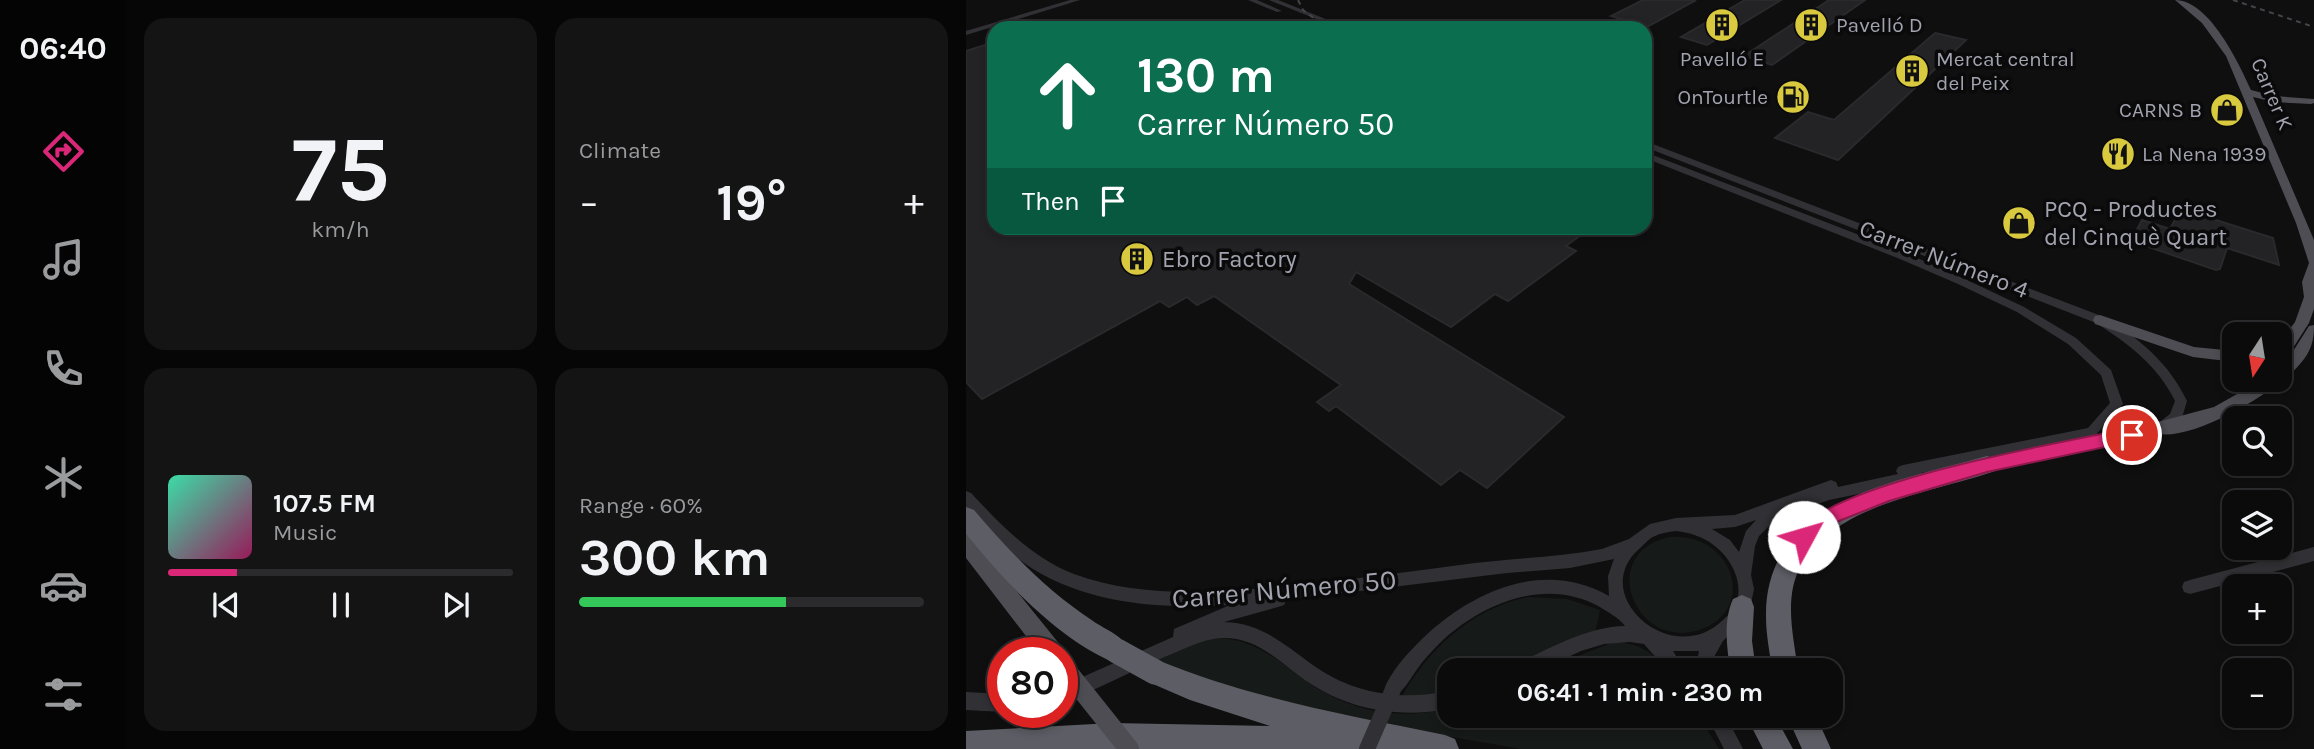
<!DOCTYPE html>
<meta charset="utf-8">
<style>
:root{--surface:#0b0b0c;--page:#141415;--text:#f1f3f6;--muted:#9a9b9d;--line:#2b2b2d;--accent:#db2777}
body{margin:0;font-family:Karla,sans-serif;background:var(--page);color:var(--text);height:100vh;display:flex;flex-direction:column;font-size:26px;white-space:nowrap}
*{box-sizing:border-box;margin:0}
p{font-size:23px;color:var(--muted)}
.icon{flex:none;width:38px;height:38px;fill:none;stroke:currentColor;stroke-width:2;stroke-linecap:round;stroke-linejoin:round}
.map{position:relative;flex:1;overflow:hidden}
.sheet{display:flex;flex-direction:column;gap:18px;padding:18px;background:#060607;width:840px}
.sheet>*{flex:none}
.top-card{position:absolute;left:21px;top:21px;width:665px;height:214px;border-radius:21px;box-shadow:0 4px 10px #0003,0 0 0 2px var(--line);background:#0b6e4f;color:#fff;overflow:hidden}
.needle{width:46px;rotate:192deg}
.controls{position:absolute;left:1256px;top:322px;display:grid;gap:14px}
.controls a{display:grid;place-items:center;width:70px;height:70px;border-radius:14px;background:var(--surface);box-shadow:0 4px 10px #0003,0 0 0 2px var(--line);font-size:35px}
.speed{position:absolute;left:21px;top:637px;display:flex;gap:14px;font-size:35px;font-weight:700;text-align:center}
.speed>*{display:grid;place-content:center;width:91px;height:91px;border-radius:50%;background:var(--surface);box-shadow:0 4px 10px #0003,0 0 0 2px var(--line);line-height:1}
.speed .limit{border:10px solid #d22;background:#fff;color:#111}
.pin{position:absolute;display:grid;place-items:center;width:60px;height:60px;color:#fff;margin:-30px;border:4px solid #fff;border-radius:50%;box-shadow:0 2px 7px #0007}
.me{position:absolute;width:77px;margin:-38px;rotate:51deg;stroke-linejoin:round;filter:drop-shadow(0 0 5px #0008)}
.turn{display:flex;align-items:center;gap:24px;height:147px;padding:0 35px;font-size:32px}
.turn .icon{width:91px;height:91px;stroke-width:2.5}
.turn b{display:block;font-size:49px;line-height:60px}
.then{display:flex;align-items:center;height:66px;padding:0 35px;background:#0003;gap:14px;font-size:26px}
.big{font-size:52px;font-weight:700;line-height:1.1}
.sheet .tile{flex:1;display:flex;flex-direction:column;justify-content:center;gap:10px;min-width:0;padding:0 24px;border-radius:21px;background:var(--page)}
.sheet .dial{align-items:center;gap:0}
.dial b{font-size:91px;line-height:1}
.song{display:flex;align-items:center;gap:21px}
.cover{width:84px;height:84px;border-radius:10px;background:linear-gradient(135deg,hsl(160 70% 55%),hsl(330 70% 35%))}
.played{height:7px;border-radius:4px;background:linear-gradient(90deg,var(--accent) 20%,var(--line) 20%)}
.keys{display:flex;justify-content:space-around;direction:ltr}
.heat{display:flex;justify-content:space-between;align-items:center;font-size:38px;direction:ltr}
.charge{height:10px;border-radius:5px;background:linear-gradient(90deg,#34c759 60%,var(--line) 0)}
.sheet .tiles{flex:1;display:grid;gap:18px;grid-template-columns:repeat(2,1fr)}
.trip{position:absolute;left:471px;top:658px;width:406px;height:70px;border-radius:21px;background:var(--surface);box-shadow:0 4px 10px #0003,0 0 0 2px var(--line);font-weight:700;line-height:70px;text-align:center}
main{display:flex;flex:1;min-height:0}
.tabs{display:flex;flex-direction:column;width:126px;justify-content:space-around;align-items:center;background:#040405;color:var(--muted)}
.tabs .icon{width:49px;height:49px}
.tabs .current{color:var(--accent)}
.tabs b{font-size:32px;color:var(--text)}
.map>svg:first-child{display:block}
.green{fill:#161a18}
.building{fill:#232224;stroke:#2a292c;stroke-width:2}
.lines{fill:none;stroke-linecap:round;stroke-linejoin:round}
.minor{fill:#313135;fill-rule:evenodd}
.major{fill:#4d4d53;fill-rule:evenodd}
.highway{fill:#5d5e65;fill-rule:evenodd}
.rail{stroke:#444449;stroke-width:2;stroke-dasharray:5 4.5;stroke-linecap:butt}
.minor-bridge{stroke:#313135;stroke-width:16}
.major-bridge{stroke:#4d4d53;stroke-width:20}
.highway-bridge{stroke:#5d5e65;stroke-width:25}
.route{fill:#db2777;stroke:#8e194d;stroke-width:2}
.labels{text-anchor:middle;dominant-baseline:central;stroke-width:7;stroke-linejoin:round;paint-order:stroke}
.far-poi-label{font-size:21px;fill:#a2a3af;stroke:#0a0a0b;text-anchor:start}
.far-street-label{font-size:21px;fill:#a2a3af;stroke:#0a0a0b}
.poi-label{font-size:24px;fill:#a2a3af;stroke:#0a0a0b;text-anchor:start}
.street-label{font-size:24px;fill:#a2a3af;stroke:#0a0a0b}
.near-street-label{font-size:28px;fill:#a2a3af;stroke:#0a0a0b}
</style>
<main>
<nav class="tabs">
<b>06:40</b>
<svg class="icon current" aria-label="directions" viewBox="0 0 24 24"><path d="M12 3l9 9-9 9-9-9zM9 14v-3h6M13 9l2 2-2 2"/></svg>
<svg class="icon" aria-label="music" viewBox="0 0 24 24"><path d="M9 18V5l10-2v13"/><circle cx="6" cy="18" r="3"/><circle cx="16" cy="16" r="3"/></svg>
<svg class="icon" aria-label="phone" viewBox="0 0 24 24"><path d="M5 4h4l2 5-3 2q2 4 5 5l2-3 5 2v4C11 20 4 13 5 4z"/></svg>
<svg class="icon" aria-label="climate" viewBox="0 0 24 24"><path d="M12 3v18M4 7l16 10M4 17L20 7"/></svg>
<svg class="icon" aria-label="car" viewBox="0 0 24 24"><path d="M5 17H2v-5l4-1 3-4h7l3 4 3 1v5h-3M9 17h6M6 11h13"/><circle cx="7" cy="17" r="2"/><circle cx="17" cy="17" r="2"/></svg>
<svg class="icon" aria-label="filters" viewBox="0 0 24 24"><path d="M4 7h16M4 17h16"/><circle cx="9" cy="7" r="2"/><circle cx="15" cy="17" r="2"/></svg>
</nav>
<section class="sheet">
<div class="tiles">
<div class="tile dial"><b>75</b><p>km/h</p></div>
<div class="tile"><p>Climate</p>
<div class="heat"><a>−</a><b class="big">19°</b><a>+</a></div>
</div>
<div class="tile">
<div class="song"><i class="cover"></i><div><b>107.5 FM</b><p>Music</p></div></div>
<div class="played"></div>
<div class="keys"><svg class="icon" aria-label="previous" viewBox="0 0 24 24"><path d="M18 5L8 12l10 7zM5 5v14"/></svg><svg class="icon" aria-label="pause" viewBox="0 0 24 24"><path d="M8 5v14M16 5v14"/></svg><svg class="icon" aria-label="next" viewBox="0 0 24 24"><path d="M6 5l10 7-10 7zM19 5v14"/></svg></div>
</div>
<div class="tile"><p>Range · 60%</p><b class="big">300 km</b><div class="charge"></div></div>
</div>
</section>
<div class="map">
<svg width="1348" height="749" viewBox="0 0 1348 749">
<rect width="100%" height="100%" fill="#0f0f10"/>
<path class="green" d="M704,537C767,532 793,610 733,630C668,651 630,552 704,537Z
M563,597L601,599L634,610L629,633L539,670H483V692L434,700C461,650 506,608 563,597Z
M251,638C287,639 309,658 336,678C379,710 431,722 483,708V716H733L753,749H555L423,726L257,689L192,660L237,641Z
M648,642C672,643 686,651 701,670H575Z"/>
<path class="building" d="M677,0H730L681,27L645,16Z
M779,0H815L741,45L715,37Z
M863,0H899L806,65L778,56Z
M969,33L1000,40L872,160L809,138L842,112L868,120Z
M19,45L28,49V228H599L615,235L600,246L610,251L542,301L529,294L485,327L390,272L383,284L598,417L521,488L494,470L475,485L370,406L363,411L351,402L375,385L248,296L231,305L221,297L203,307L194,301L16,399L0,382V51Z
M1215,209L1307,238L1313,265L1261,248L1254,269L1250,270L1168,242L1166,239L1176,220L1204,229Z"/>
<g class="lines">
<path class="minor" d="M104,0H114L0,35V31Z
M282,0H291L316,11L311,12Z
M303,0H312L382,28H373Z
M679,141L1138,317C1174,339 1203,363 1221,401L1215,421L1194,433L1017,471L1012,469L1010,465L1013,461L955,473L957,476L955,480L950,482L863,500L823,514L805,524L793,536L789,546L785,575L788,589L783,613L780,618L757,641L749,655L745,670H729L733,651H707L719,670H701L678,644L664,642L638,644L615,651L574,670H548L550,664C585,648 620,627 659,626C652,617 643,613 634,607C581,577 519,602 477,640C469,648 459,658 452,668C445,677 439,691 428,696L422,693L419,687C426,671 439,656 451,644C500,594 576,557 643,596L642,576L648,559L604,568L541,573L320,600L318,605L312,607L258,622C294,623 317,643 344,663C386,694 433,701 483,691V709C429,719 377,709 332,675C309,658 290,638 258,638C242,638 227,645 213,651C173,667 136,687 96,704V686L207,637L208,629L264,605C197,609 126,605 67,569C41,553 20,530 0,507V491L5,493C35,525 66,558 108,574C179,600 256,592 330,585C390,579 449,571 509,563C551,558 594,557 636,549L663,539L684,524L710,518L769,515L865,480L870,482L872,487L932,474L930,471L932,467L937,465L1122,428L1144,403L1135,375L1102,344L1051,312L992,284L934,259L679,158V152L942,254L999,279L1058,307L1110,338L1145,370L1157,404L1128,437L1191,424L1204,414L1209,401C1192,366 1162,343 1130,323L679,147ZM790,520L780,531L773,552L764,540L746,529L769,527ZM710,531C717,532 724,533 731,536C758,545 783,580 768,608C766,612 760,617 757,620C706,670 621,595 673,549C678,545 683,538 689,536C695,533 703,532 710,531Z
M1348,547V561L1224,594L1218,592L1216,587L1218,582L1224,580Z
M0,692L37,694V712L0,710Z
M741,716H760L777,749H758Z"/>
<path class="major" d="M1209,0C1243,0 1273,63 1285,90L1308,96L1348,99V103L1345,104L1308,102L1287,97L1348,240V309L1343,323L1327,348L1314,354V342L1329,322L1338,297L1336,282L1343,263L1330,223L1260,56L1236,23Z
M1134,315L1228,347L1269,351V362L1227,357L1129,324L1127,320L1129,316Z
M1348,325C1348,341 1345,352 1334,364C1313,390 1224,444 1188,433L1186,428L1188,423L1248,407L1296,380H1314V365L1324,356L1343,326Z
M0,534L7,537L95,646L98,653L96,656V653H73L0,558Z"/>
<path class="highway" d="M1021,456L1029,459L1032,465L1029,471C966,493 859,505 831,574C819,604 828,640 832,670H806C804,653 800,635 800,617C798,499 934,481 1021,456Z
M0,507L8,510C44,552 81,591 127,621C140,630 158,636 164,651L160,660L151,664C91,639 40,583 0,534Z
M776,595L785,599L788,607L786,641L790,670H764C761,647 757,621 767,599Z
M189,659C283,698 380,715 479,735L489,739L493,749H0V731L146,723L304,726L224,700L180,681L176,672L180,663Z
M780,716H809L827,749H797Z
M821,716H850L865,749H836Z"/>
<path class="rail" d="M332,0L337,10L353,22
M1267,0L1348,27"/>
<path class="minor-bridge" d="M401,749L428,687"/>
<path class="major-bridge" d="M96,665L163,749"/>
<path class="highway-bridge" d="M151,651L189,672"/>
</g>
<path class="route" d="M1166,428L1172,430L1174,435L1172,440L1021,472L923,501L873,521L838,546L831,543L829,537C854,483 1103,441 1166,428Z"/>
<defs>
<g id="building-disc" transform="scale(1.75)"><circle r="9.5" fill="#d8c93f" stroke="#0a0a0b"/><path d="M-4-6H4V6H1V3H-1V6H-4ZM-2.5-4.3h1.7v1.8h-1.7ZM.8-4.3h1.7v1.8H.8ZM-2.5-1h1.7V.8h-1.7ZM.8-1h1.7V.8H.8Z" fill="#111"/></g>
<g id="fuel-disc" transform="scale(1.75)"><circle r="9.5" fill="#d8c93f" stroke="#0a0a0b"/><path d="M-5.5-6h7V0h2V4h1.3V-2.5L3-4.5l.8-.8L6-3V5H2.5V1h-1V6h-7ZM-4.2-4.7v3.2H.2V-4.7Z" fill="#111"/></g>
<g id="shop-disc" transform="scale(1.75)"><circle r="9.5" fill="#d8c93f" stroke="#0a0a0b"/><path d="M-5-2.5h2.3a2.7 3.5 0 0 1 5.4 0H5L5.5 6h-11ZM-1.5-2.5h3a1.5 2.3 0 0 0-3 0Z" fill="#111"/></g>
<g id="restaurant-disc" transform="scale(1.75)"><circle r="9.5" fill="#d8c93f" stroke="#0a0a0b"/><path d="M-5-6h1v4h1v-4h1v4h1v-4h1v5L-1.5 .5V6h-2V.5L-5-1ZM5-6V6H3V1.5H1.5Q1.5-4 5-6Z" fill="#111"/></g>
</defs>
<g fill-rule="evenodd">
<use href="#building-disc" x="756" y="25"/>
<use href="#building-disc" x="845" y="25"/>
<use href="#building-disc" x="946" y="71"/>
<use href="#fuel-disc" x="827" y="97"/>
<use href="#shop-disc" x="1261" y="110"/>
<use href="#restaurant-disc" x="1152" y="154"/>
<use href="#shop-disc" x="1053" y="223"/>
<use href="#building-disc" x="171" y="259"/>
</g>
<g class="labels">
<g class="far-poi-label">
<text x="870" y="25">Pavelló D</text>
<text x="756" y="59" text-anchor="middle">Pavelló E</text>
<text x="970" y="59">Mercat central<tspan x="970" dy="24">del Peix</tspan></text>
<text x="802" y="97" text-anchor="end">OnTourtle</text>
<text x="1236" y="110" text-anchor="end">CARNS B</text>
<text x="1176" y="154">La Nena 1939</text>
</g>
<g class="far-street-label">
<text transform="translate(1306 94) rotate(67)">Carrer K</text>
</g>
<g class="poi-label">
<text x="1078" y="209">PCQ - Productes<tspan x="1078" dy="28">del Cinquè Quart</tspan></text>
<text x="196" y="259">Ebro Factory</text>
</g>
<g class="street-label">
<text transform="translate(978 259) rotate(21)">Carrer Número 4</text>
</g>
<g class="near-street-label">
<text transform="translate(318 589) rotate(-5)">Carrer Número 50</text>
</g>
</g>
</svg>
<div class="controls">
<a><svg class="needle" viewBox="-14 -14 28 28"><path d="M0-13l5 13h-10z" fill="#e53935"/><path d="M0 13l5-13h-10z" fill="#9a9b9d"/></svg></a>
<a><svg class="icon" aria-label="search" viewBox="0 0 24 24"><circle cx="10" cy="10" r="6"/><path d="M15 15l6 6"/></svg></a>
<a><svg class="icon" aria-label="layers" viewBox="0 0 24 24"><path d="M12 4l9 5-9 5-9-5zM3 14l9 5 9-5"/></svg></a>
<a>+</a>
<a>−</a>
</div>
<div class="speed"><div class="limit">80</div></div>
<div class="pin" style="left:1166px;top:435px;background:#d93025"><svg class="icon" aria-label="arrive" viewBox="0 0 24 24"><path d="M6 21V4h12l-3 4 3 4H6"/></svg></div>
<svg class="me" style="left:838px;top:537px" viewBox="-20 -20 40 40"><circle r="19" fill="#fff"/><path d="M0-13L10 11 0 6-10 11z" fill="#db2777"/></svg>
<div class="trip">06:41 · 1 min · 230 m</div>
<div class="top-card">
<div class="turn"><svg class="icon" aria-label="ahead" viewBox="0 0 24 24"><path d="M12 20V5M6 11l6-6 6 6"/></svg><div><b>130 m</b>Carrer Número 50</div></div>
<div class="then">Then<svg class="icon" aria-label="arrive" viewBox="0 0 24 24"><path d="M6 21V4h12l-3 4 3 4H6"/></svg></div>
</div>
</div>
</main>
